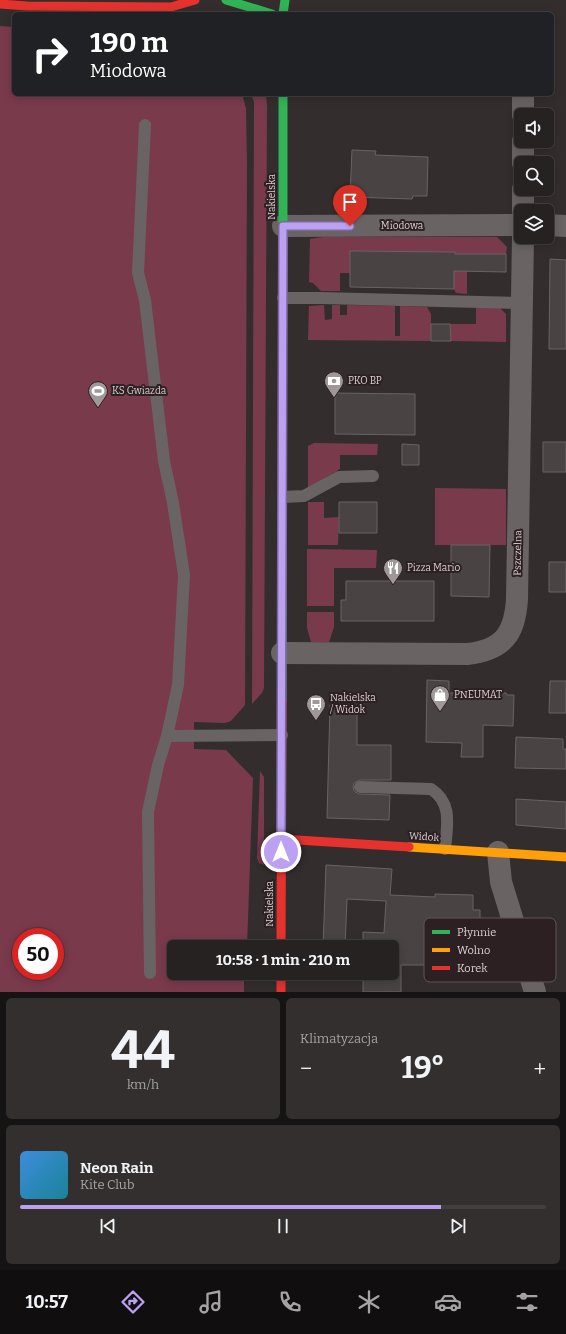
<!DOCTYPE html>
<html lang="pl">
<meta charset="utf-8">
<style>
:root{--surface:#272222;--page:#332f2f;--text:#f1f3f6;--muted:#a4a4a5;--line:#433f40;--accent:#bca0f2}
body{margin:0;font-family:Bitter,serif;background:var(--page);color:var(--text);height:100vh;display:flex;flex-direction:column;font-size:15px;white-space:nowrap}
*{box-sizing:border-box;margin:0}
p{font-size:13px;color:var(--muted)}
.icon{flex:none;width:22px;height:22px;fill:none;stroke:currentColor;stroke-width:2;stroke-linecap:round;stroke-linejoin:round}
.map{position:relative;height:992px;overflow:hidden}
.drawer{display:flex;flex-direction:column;gap:6px;padding:6px;background:#151313;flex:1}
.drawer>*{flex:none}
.banner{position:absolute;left:12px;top:12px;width:542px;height:84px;border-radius:6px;box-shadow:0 2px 10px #0003,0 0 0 1px var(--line);background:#202124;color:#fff;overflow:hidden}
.controls{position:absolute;left:514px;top:108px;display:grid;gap:8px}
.controls a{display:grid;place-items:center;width:40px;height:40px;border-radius:6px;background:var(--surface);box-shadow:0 2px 10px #0003,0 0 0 1px var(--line);font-size:20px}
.speed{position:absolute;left:12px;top:928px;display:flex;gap:8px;font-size:20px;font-weight:700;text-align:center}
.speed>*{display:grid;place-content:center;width:52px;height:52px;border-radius:50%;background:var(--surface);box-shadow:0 2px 10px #0003,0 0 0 1px var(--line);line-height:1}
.speed .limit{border:6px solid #d22;background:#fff;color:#111}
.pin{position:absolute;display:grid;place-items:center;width:34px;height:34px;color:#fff;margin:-41px -17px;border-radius:50% 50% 50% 0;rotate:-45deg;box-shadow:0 0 4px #0007}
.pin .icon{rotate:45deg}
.me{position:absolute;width:44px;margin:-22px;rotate:0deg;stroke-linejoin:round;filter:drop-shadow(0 0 3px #0008)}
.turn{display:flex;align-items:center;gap:14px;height:84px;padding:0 12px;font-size:18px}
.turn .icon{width:52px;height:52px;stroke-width:2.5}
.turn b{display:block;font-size:28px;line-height:34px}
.big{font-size:30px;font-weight:700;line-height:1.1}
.drawer .tile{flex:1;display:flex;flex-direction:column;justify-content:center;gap:6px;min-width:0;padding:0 14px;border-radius:6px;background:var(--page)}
.drawer .dial{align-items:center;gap:0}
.dial b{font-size:52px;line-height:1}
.song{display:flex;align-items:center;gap:12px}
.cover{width:48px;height:48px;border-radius:6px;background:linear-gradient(135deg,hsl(210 70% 55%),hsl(190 70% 35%))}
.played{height:4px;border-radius:2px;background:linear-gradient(90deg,var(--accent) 80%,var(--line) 80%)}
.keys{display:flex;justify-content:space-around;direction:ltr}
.heat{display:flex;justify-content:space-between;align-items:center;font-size:22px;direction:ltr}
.drawer .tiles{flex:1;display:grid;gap:6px;grid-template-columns:1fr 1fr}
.tile:last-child{grid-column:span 2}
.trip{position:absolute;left:167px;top:940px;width:232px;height:40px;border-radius:6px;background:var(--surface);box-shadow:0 2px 10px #0003,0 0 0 1px var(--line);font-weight:700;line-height:40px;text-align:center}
.tab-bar{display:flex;height:64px;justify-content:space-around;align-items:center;background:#100e0e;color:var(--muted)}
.tab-bar .icon{width:28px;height:28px}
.tab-bar .current{color:var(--accent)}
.tab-bar b{font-size:18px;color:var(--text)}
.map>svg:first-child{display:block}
.green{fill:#793a4c;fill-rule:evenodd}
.building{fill:#494344;stroke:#6a6364}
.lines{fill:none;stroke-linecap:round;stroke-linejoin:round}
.lane{stroke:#696364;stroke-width:12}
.street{stroke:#696364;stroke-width:22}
.fast{stroke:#30b455;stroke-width:9}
.slow{stroke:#ff9f0a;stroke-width:9}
.jam{stroke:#e5322d;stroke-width:9}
.route-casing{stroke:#7a689d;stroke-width:10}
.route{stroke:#bca0f2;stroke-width:7}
.labels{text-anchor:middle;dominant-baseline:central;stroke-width:4;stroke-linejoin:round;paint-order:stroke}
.street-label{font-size:10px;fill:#d9d0d1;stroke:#2d2023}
.poi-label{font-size:10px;fill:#d9d0d1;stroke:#2d2023;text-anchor:start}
.key{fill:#2d2023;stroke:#615557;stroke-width:1}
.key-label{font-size:11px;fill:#d9d0d1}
</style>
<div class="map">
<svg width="566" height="992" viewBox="0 0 566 992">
<rect width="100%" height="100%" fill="#342d2e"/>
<path class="green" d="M0,26L14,27V94H242L246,108L247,162L245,705L231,721L225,723L194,722V749L226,750L253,778L247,946L244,947H174V973H244V992H0ZM21,937H55V971H21Z
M251,94H266L267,105L264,688L262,693L252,704L254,102Z
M323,237H497L507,247L506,254H469V271L467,272V294L456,293L454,289V252L351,251L350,273H340V291H321L313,283L309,282L310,239Z
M324,305L325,320L332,319V305H340V315H347V305L395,306V336H400V306L427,307L431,314V341L308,340L309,306Z
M476,308H500L506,314V342L451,341L450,324H476Z
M314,443L378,444L377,455H340V469L308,489V446Z
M435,488L506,489V545H435Z
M308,502H324V518L339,517L338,545H308Z
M307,549L377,550L376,568H334V606H307Z
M307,612H334V627L329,642H311L307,628Z
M260,771L264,777V865L259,863L257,858Z"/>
<path class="building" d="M352,150L376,151L375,155L428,157L427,196H413L412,199L350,197Z
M350,251L455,252V254H506V272L454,271V289L350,287Z
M550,259L566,260V349H549Z
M431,324H450L451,341H431Z
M335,393L415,394V435L335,434Z
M543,442H566V472H543Z
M402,444L419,445V465H402Z
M339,502H377V533H339Z
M451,545H490L489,597L451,596Z
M549,562H566V592H549Z
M346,581H434V621H341V600H346Z
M427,680L449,681V693H506L507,695H514L513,726L483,725V757H461L462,743L426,742Z
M550,681H566V713H549Z
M330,705L357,706V745H391V780H360L354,783L353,786L354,791L359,794L390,795L389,820L327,818Z
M516,737L563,739V749H566V769L515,768Z
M516,799L566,802V829L516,825Z
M326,865L392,869L390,895L435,897V894L473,895V910H480V950H473V965H401V992H363V973H392V947H363V932L384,933L386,901L347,899L345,947H323Z"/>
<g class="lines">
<path class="lane" d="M145,125L138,273L145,300L164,461L173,503L184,575L178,685L167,736L158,765L148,812L150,973
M283,298H321L522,303
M283,497L304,496L339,477L373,476
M167,736L282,735
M360,787L431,789C453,803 447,826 445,849"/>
<path class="street" d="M523,115V94
M523,141V163
M523,189V211
M547,225L566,226
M283,226L521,225
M282,653L467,654C503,650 515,634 517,599L523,237
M498,852L501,882L535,992"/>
<path class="fast" d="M226,0L272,14
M283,14L285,0
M283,226V94
M282,700V497"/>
<path class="slow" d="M409,847L566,857"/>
<path class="jam" d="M0,4L27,6L171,7L195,0
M282,497L283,226
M281,839L409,847
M281,947L282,700
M281,973V992"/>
</g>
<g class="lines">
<g class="route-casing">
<path id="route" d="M281,852L283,226H350"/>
</g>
<use href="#route" class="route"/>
</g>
<defs>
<g id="bank-pin" transform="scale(1)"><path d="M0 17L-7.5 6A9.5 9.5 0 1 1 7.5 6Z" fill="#9f9798" stroke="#2d2023"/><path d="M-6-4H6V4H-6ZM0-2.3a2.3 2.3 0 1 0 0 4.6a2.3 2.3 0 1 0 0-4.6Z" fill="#fff"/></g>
<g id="stadium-pin" transform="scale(1)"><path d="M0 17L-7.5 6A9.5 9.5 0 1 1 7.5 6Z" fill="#9f9798" stroke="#2d2023"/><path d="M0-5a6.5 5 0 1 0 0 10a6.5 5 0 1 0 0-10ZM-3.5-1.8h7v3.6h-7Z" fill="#fff"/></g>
<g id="restaurant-pin" transform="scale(1)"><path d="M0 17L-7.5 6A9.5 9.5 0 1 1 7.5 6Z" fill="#9f9798" stroke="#2d2023"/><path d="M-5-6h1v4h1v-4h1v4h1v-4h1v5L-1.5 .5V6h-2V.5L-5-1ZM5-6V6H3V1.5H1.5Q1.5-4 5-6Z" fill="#fff"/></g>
<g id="shop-pin" transform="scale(1)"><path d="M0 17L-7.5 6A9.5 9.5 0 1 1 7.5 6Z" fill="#9f9798" stroke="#2d2023"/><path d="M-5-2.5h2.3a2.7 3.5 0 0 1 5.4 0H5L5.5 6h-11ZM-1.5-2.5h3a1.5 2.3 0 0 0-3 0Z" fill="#fff"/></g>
<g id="bus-pin" transform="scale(1)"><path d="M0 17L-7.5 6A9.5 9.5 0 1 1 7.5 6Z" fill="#9f9798" stroke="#2d2023"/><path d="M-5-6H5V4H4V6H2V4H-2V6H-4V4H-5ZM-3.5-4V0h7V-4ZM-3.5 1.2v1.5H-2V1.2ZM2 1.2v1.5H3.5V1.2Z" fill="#fff"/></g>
</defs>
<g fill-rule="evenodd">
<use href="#bank-pin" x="334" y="381"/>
<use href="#stadium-pin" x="98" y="391"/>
<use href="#restaurant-pin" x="393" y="568"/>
<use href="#shop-pin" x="440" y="695"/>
<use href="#bus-pin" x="316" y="704"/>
</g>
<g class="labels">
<g class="street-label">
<text transform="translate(272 197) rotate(-90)">Nakielska</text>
<text x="402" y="226">Miodowa</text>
<text transform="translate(518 553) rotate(-89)">Pszczelna</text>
<text transform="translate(424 837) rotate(4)">Widok</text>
<text transform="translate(270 904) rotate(-90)">Nakielska</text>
</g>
<g class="poi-label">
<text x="348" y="381">PKO BP</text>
<text x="112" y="391">KS Gwiazda</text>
<text x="407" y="568">Pizza Mario</text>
<text x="454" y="695">PNEUMAT</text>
<text x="330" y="698">Nakielska<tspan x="330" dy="12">/ Widok</tspan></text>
</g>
</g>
<rect x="424" y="918" width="132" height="64" rx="6" class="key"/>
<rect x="432" y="930" width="18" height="4" fill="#30b455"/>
<rect x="432" y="948" width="18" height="4" fill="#ff9f0a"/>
<rect x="432" y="966" width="18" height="4" fill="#e5322d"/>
<g class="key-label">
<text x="457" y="936">Płynnie</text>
<text x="457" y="954">Wolno</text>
<text x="457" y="972">Korek</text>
</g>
</svg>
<div class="controls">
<a><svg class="icon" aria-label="sound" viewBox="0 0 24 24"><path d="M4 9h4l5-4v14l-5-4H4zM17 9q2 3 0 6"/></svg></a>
<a><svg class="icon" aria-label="search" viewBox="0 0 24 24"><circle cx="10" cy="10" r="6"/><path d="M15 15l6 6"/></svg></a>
<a><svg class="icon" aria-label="layers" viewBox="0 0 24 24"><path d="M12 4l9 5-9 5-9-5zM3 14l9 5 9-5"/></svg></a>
</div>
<div class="speed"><div class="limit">50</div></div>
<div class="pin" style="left:350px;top:226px;background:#d93025"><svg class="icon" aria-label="arrive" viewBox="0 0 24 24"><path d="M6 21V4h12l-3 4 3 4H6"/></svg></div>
<svg class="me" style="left:281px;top:852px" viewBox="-20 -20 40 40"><circle r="17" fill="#bca0f2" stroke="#fff" stroke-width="3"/><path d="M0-11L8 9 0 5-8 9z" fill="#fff"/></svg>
<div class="trip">10:58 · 1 min · 210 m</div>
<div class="banner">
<div class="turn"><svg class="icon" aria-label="right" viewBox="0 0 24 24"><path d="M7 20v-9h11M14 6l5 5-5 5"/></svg><div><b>190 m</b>Miodowa</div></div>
</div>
</div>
<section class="drawer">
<div class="tiles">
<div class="tile dial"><b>44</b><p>km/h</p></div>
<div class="tile"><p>Klimatyzacja</p>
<div class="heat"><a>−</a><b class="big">19°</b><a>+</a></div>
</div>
<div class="tile">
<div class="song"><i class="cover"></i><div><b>Neon Rain</b><p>Kite Club</p></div></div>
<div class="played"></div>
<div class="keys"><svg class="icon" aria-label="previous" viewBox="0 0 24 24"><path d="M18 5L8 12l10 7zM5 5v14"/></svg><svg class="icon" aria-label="pause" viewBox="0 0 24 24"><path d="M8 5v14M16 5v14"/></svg><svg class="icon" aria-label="next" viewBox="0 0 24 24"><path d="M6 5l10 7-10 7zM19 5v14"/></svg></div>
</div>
</div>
</section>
<nav class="tab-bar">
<b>10:57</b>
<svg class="icon current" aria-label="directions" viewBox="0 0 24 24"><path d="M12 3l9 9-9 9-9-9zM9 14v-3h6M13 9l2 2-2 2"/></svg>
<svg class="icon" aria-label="music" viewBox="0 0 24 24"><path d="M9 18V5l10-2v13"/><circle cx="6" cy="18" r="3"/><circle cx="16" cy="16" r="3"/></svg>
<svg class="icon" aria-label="phone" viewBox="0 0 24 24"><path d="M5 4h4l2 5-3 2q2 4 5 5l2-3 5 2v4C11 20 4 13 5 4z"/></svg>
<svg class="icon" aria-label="climate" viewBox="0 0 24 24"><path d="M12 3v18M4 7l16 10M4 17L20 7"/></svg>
<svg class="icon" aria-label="car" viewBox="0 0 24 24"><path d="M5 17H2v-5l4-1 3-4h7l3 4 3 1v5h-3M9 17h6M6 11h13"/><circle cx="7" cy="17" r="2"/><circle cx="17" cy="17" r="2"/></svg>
<svg class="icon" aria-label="filters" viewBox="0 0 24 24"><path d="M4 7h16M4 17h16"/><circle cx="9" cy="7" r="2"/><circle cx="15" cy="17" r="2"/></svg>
</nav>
